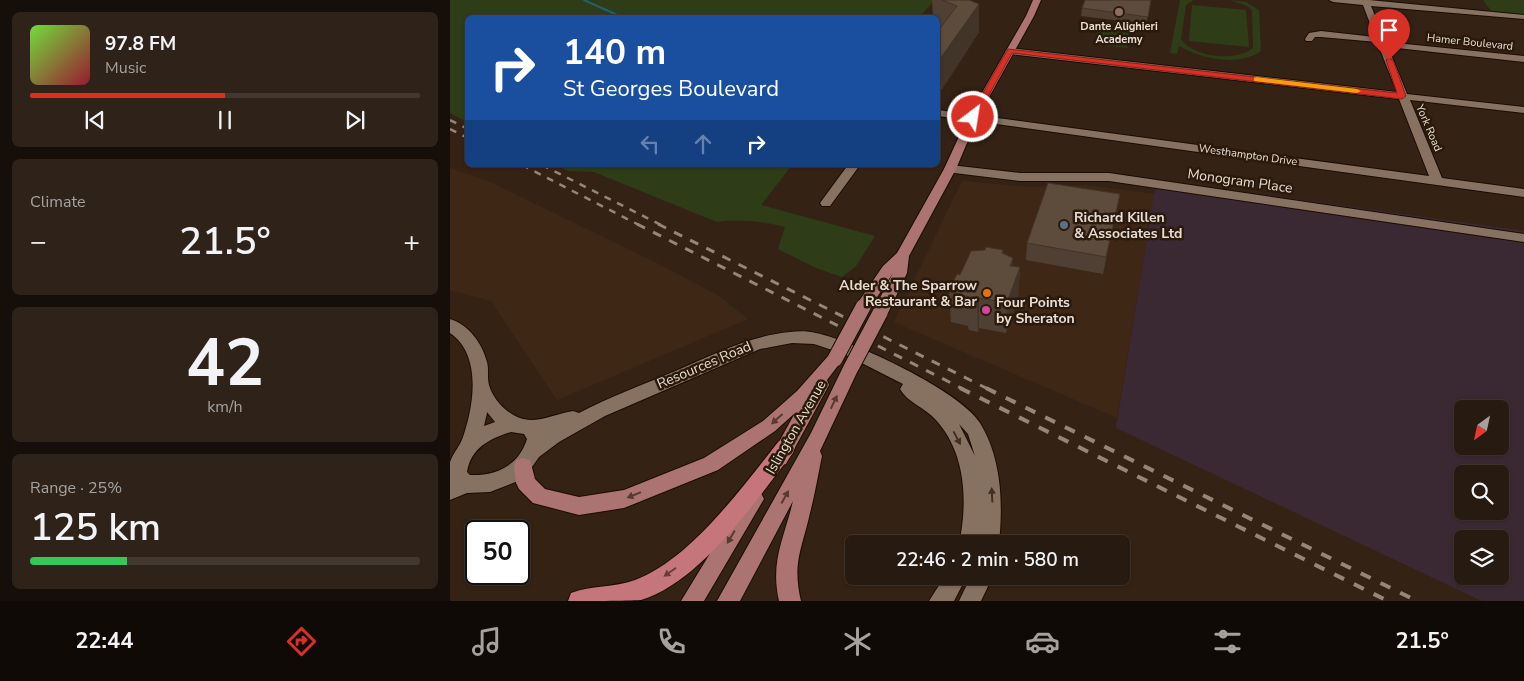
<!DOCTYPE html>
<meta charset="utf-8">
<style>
:root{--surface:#271a10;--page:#2f2319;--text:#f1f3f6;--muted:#a4a19f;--line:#433830;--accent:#d93025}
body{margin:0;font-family:"Nunito Sans",sans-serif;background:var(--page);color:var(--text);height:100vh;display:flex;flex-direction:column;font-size:19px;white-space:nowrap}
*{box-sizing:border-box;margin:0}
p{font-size:16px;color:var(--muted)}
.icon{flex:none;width:28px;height:28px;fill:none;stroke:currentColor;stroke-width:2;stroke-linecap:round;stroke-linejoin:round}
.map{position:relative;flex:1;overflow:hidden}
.side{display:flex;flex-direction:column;gap:12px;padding:12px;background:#150e09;width:450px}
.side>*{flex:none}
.banner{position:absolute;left:15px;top:15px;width:475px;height:152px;border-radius:8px;box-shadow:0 1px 4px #0004,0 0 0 1px var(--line);background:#1a4fa0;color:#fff;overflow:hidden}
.needle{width:32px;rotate:213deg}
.fabs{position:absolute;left:1004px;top:400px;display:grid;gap:10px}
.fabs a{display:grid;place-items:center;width:55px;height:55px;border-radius:8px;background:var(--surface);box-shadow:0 1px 4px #0004,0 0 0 1px var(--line);font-size:25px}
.speed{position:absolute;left:15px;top:520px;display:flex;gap:10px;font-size:25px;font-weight:700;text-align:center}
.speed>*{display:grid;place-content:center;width:65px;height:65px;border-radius:50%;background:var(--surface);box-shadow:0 1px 4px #0004,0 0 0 1px var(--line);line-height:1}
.speed .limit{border:2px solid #111;border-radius:8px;background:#fff;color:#111}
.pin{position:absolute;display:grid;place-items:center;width:42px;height:42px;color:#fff;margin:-51px -21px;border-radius:50% 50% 50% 0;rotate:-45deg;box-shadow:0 0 5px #0007}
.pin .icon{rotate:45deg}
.me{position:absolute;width:55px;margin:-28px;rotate:31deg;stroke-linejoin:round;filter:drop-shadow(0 0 4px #0008)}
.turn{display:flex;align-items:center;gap:18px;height:105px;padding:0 15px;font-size:22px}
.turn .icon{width:65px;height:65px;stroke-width:2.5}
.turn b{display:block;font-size:35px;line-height:42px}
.lanes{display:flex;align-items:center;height:48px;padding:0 15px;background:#0003;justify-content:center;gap:25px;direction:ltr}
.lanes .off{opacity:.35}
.big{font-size:38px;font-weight:600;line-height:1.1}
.side .card{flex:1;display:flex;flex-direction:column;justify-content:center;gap:8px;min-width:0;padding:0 18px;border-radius:8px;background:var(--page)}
.side .dial{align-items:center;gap:0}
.dial b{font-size:65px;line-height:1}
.song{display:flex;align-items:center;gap:15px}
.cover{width:60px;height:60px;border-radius:8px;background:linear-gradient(135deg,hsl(100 70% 55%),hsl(350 70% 35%))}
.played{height:5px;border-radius:2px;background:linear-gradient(90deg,var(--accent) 50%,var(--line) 50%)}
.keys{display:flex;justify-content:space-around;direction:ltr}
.heat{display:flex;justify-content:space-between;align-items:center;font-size:28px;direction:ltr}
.charge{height:8px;border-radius:4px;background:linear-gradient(90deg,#34c759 25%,var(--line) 0)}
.trip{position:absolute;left:395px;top:535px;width:285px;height:50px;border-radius:8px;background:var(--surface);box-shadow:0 1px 4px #0004,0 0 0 1px var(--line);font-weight:600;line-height:50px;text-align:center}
.menu{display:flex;height:80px;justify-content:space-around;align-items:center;background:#100a06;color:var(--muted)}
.menu .icon{width:35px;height:35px}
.menu .current{color:var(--accent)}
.menu b{font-size:22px;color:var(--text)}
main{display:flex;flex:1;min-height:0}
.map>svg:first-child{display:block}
.built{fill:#3e2815}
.industrial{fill:#3a2932;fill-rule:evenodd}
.green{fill:#2e3d17}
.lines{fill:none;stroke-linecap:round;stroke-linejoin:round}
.stream{stroke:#265e6b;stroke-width:2}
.minor-casing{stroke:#1b0c02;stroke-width:2}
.major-casing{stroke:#1b0c02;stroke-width:2}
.highway-casing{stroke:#1b0c02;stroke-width:2}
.minor{fill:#877262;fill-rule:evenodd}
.major{fill:#ac7470;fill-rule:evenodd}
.highway{fill:#c5767a;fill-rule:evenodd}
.rail-far2{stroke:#94867b;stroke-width:2.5;stroke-dasharray:7 7;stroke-linecap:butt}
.rail-far1{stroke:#94867b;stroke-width:3;stroke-dasharray:9 9;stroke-linecap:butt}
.rail{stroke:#94867b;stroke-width:4;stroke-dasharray:11 11;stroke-linecap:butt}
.major-bridge-casing{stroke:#1b0c02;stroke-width:17;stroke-linecap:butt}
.major-bridge{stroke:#ac7470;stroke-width:15}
.wall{fill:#504033}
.shaded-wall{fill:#413429}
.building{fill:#5d4b3b;stroke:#413429}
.oneway{fill:#583a2f}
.oneway2{fill:#413022}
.oneway3{fill:#683f38}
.route{fill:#d93025;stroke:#8d1f18}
.slow{fill:#f59e0b}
.education-dot{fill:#8d6e63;stroke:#2a1a0c;stroke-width:2}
.service-dot{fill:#5c6f8a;stroke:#2a1a0c;stroke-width:2}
.food-dot{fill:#e8710a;stroke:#2a1a0c;stroke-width:2}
.hotel-dot{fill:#d1479c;stroke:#2a1a0c;stroke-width:2}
.labels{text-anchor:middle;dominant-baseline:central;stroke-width:5;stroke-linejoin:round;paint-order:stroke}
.far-poi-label{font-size:11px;font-weight:bold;fill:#e7dcd3;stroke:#2a1a0c}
.far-street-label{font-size:11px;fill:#e7dcd3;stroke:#2a1a0c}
.street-label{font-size:14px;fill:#e7dcd3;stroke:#2a1a0c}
.poi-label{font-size:14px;font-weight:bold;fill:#e7dcd3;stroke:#2a1a0c;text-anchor:start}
</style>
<main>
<section class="side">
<div class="card">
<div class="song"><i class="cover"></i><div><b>97.8 FM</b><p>Music</p></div></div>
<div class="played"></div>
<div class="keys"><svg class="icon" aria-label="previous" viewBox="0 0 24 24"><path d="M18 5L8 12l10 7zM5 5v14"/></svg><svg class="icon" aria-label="pause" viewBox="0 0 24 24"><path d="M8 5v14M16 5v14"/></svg><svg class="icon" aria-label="next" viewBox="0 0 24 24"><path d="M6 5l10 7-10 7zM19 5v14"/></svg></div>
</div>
<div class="card"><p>Climate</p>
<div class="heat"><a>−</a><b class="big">21.5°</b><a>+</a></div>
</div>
<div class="card dial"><b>42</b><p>km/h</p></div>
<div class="card"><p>Range · 25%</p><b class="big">125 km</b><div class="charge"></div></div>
</section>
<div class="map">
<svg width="1074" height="601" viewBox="0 0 1074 601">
<rect width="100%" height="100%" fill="#342315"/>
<path class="built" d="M0,168L38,181L205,262L269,296L298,319L107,400L41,301L0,290Z
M512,181L579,187L635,185L704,194L667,418L444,322Z"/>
<path class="industrial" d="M710,180L1074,231V601H1032L666,428L704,194ZM1012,409H1050V446H1012ZM1012,474H1050V511H1012ZM1012,539H1050V576H1012Z"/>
<path class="green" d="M0,0H484L469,18H18L17,122L0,113Z
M730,0H744L736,5L731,39C744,58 786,62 803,48L802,10L797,6L780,0L796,2L809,10L811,51C788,67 752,59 729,46L727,54L720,53Z
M1033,0H1074V16L1043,13Z
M742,5L796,10L799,47L739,41Z
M648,29L680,32L677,48L643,44Z
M106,165H342L311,205L425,236L406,266L392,277L366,268L328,249L335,227C311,221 291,219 267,222L144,172L118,171Z"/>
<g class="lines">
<path class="stream" d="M134,0L174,18"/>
<g class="minor-casing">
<path id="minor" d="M879,0H919L1074,15V19L921,6L936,42L1074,56V62L938,47L957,94L1074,107V113L960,100L992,178L1074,189V197L488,116V110L979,176L949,99L560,54L555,51L560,48L947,92L927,42L871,37H865L862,41H856L855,39L859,33L871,31L925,37L913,5L883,2Z
M398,165H410L380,206H372L370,203Z
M500,165L570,173H659L1074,234V242L659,181H570L496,172L494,169L496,166Z
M0,319C19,325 32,343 37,362C39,369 37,378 39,385C44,403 63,420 81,420C94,420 110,413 123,411L129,413C159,397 192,385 223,372C261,356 298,336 340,332C349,331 358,331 366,333C404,341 510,391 530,423C552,459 553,503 549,544H509C518,502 516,452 485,419C475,408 457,402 450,389L453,384L394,354L364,344L342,343L310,349L155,416L109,442L89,457L77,474L68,481L40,492L17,493L0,500C0,488 0,474 0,462C3,453 10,446 13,437C24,405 32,355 0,333ZM37,412L45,422L34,426L37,413ZM509,424L518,434L525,456ZM61,432L74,434L77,439C69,465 47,476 20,475L17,472C21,448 39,439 61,432Z
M495,576H517L504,601H479Z
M521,576H543L531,601H509Z"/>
</g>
<g class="major-casing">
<path id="major" d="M583,0H591L584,16L528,117L506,169L459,256L457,273L438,313L435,317L430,319L425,317L422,313L443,273L418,311L413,312L408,311L405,307L433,266L447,253L494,169L518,117L576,16Z
M385,353L391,355L393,359L377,380L379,385L336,464L329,466L322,464L320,458L345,413L325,431L268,470L174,508L129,515L83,503L69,489L66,483L64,466L66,460L73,458L80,460L85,479L95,489L129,497L174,490L254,458L313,421L347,391L379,355Z
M402,360L408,361L410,366L370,451L372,456C368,475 365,494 360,513C352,549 342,563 351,601H329C320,561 334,539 343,501L290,601H267L361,433L396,361Z
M304,490L311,493L314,499L254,601H231L297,493Z"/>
</g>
<g class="highway-casing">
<path id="highway" d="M336,439L343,441L345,447L343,453C305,501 251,582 191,600C177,601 135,601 118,601L121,593C141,585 164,588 185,580C241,559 292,487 329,441Z"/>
</g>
<use href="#minor" class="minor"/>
<use href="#major" class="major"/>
<use href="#highway" class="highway"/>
<path class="rail-far2" d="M0,120L18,129
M0,129L18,138
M72,165L189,225
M92,165L211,225"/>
<path class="rail-far1" d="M187,224L513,389
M208,224L538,389"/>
<path class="rail" d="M510,388L938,601
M536,388L967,601"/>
<g class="major-bridge-casing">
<path id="major-bridge" d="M385,359L413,307
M402,366L430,313"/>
</g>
<use href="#major-bridge" class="major-bridge"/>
</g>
<path class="wall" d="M482,0H519L529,4V32L492,89L488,88V31L491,27L488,26V18H483Z
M701,0L696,24L631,16L632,8Z
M666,211L653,274L576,260L577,243Z
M535,250H553V253L563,266L570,267L568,298L556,333L529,328L528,332L519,330L518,326L501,322L499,291L510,275Z"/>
<path class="shaded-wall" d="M529,4V32L492,89L490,59Z
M488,68L489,88H488Z
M563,258L562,288L570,267L568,298L556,333L557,303L560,266Z
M529,298V328L528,332L527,302Z"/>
<path class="building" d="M492,0H519L529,4L490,59L488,57V31L507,6Z
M635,0H701L698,17L632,8Z
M598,183L670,194L656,257L577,243Z
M536,247L553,250L552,253L563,258L560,266L570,267L557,303L529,298L527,302L518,300L519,297L499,291L507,274L510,275L521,251L535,250Z"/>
<defs><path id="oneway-solid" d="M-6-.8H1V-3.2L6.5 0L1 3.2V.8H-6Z" transform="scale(1.25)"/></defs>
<g class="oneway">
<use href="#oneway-solid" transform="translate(384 402) rotate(-65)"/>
<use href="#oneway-solid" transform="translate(327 419) rotate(138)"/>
<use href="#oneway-solid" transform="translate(184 495) rotate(158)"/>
<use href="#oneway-solid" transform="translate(335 497) rotate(-61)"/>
<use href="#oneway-solid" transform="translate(281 537) rotate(121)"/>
</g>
<g class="oneway2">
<use href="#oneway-solid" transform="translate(507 438) rotate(62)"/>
<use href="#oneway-solid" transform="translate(542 495) rotate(-93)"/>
</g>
<use class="oneway3" href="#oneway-solid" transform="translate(220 572) rotate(145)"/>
<path class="route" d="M558,49L947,93L936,60L939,58L943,60L956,96L952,99L562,53L527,117L520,119L519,117Z"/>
<path class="slow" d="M806,77L907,89L911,91L907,93L804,81V78Z"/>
<circle class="education-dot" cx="669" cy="12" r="5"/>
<circle class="service-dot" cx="614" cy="225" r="5"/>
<circle class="food-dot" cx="537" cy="293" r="5"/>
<circle class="hotel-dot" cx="536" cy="310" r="5"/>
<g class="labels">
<g class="far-poi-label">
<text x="669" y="26">Dante Alighieri<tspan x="669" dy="13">Academy</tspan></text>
</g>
<g class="far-street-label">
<text transform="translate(1020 42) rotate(6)">Hamer Boulevard</text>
<text transform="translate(979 128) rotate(67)">York Road</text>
<text transform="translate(798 155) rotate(8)">Westhampton Drive</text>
</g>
<g class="street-label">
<text transform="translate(790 181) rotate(8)">Monogram Place</text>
<text transform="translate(254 365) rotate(-23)">Resources Road</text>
<text transform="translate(346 427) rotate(-60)">Islington Avenue</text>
</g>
<g class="poi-label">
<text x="624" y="217">Richard Killen<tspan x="624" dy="16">&amp; Associates Ltd</tspan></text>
<text x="527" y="285" text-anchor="end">Alder &amp; The Sparrow<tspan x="527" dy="16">Restaurant &amp; Bar</tspan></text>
<text x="546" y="302">Four Points<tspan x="546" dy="16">by Sheraton</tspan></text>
</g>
</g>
</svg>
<div class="fabs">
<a><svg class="needle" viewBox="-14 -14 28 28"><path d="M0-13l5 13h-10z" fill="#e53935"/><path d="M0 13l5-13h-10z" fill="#a4a19f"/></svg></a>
<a><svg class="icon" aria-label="search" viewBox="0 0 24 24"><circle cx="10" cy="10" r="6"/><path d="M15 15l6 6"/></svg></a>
<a><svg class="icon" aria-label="layers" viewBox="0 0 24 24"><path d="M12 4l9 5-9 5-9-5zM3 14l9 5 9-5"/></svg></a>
</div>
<div class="speed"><div class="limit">50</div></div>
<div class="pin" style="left:939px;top:60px;background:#d93025"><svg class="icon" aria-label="arrive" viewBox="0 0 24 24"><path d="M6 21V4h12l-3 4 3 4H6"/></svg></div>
<svg class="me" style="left:523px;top:117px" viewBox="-20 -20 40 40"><circle r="17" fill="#d93025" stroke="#fff" stroke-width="3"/><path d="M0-11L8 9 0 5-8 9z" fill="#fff"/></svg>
<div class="trip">22:46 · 2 min · 580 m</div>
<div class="banner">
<div class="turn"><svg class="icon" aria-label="right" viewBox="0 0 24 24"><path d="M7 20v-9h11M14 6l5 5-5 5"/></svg><div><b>140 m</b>St Georges Boulevard</div></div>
<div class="lanes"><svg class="icon off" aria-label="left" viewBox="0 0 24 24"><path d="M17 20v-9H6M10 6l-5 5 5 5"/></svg><svg class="icon off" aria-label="ahead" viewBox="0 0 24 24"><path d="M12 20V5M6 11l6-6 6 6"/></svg><svg class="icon" aria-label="right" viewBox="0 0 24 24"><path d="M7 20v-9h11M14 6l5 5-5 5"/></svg></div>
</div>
</div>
</main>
<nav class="menu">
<b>22:44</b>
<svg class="icon current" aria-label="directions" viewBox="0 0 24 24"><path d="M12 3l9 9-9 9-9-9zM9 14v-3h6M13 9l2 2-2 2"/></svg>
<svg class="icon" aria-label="music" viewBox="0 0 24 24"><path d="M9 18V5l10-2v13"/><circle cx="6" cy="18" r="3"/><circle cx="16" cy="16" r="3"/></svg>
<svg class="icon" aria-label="phone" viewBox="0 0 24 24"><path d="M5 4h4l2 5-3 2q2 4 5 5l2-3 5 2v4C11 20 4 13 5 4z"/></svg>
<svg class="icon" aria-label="climate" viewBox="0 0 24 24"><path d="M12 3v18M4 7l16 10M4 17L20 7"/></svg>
<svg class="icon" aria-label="car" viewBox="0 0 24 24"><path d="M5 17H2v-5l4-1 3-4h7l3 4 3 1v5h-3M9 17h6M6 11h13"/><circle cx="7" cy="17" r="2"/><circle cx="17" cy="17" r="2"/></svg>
<svg class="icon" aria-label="filters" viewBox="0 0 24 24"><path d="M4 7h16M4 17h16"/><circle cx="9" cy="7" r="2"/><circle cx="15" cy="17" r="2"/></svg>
<b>21.5°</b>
</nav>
